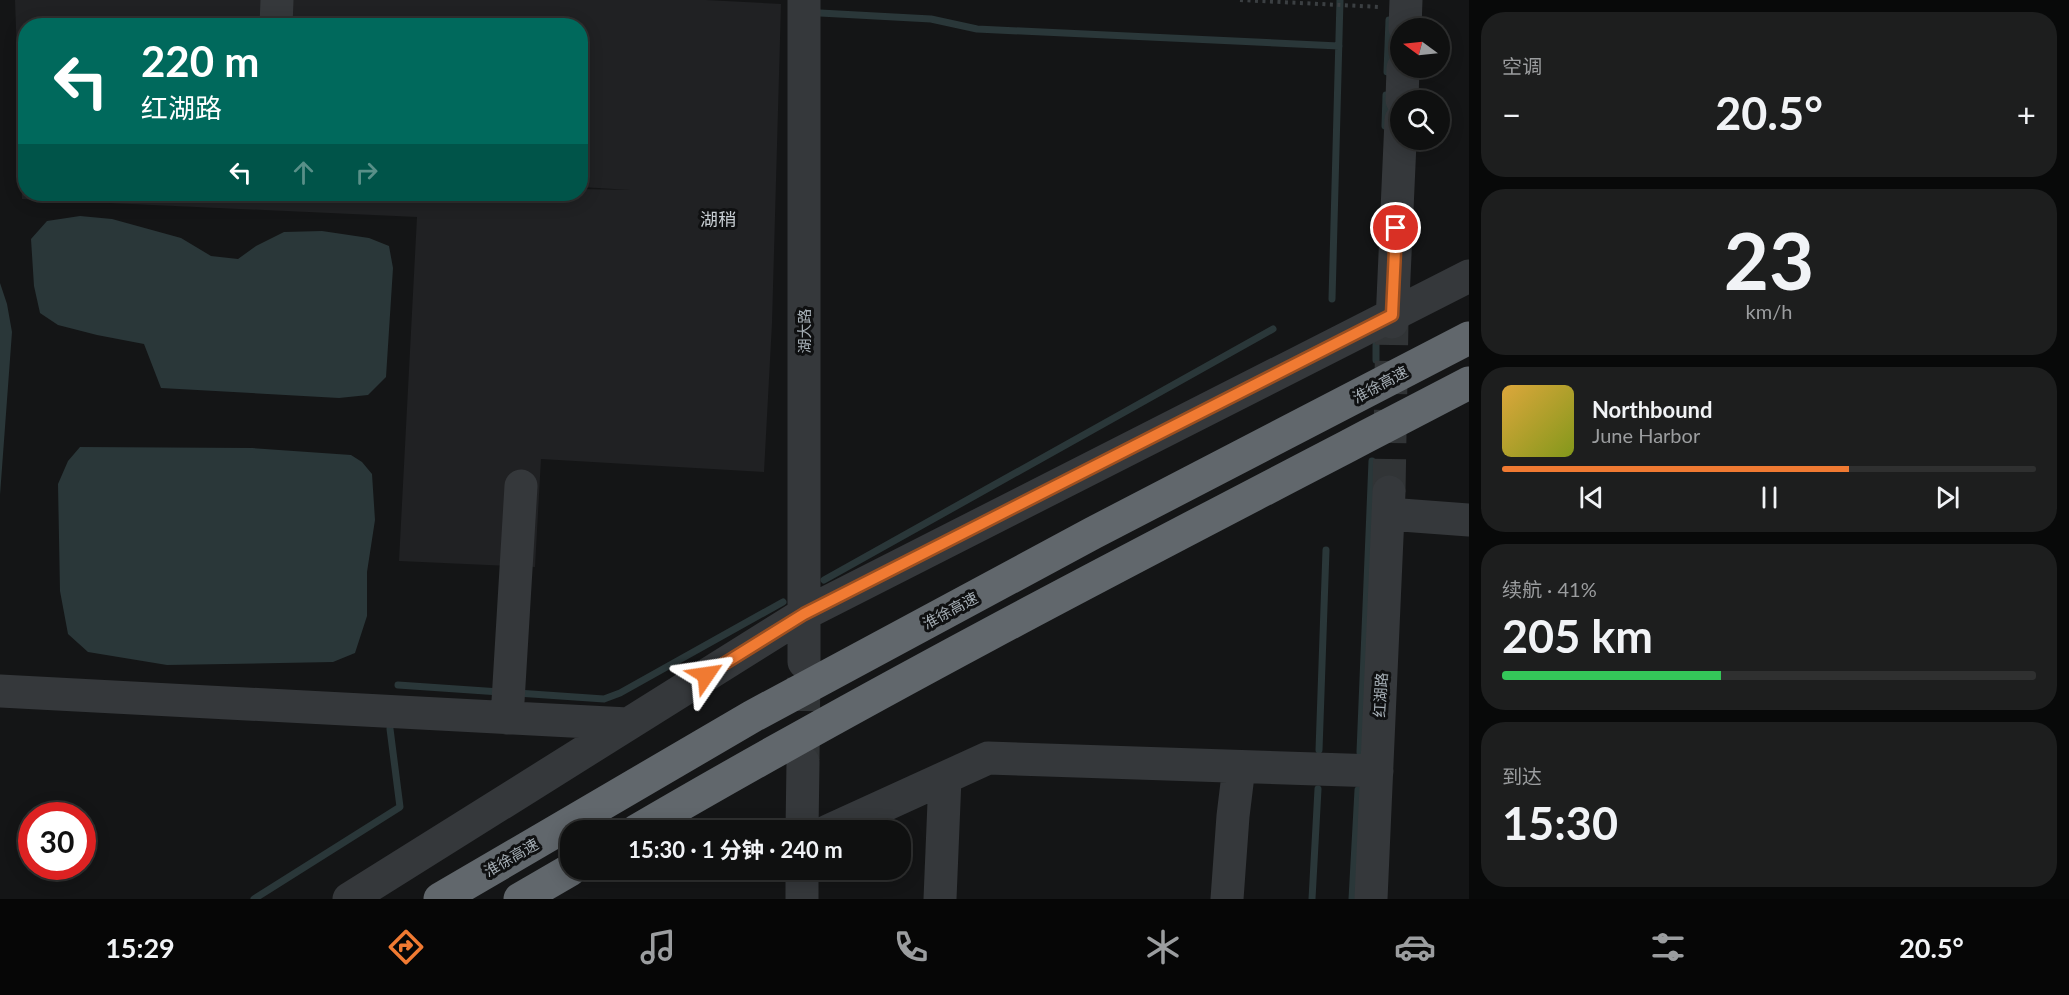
<!DOCTYPE html>
<html lang="zh">
<meta charset="utf-8">
<style>
:root{--surface:#0f1010;--page:#1d1e1e;--text:#f1f3f6;--muted:#9b9d9f;--line:#2f3030;--accent:#f07a32}
body{margin:0;font-family:Lato,"Noto Sans SC",sans-serif;background:var(--page);color:var(--text);height:100vh;display:flex;flex-direction:column;font-size:22px;white-space:nowrap}
*{box-sizing:border-box;margin:0}
p{font-size:20px;color:var(--muted)}
.icon{flex:none;width:33px;height:33px;fill:none;stroke:currentColor;stroke-width:2;stroke-linecap:round;stroke-linejoin:round}
.map{position:relative;flex:1;overflow:hidden}
.sheet{display:flex;flex-direction:column;gap:12px;padding:12px;background:#080909;width:600px}
.sheet>*{flex:none}
.hud{position:absolute;left:18px;top:18px;width:570px;height:183px;border-radius:24px;box-shadow:0 3px 15px #0003,0 0 0 2px var(--line);background:#00695c;color:#fff;overflow:hidden}
.needle{width:39px;rotate:285deg}
.buttons{position:absolute;left:1390px;top:18px;display:grid;gap:12px}
.buttons a{display:grid;place-items:center;width:60px;height:60px;border-radius:50%;background:var(--surface);box-shadow:0 3px 15px #0003,0 0 0 2px var(--line);font-size:30px}
.speed{position:absolute;left:18px;top:802px;display:flex;gap:12px;font-size:30px;font-weight:700;text-align:center}
.speed>*{display:grid;place-content:center;width:78px;height:78px;border-radius:50%;background:var(--surface);box-shadow:0 3px 15px #0003,0 0 0 2px var(--line);line-height:1}
.speed .limit{border:9px solid #d22;background:#fff;color:#111}
.pin{position:absolute;display:grid;place-items:center;width:51px;height:51px;color:#fff;margin:-26px;border:3px solid #fff;border-radius:50%;box-shadow:0 2px 6px #0007}
.me{position:absolute;width:66px;margin:-33px;rotate:58deg;stroke-linejoin:round;filter:drop-shadow(0 0 4px #0008)}
.turn{display:flex;align-items:center;gap:21px;height:126px;padding:0 24px;font-size:27px}
.turn .icon{width:78px;height:78px;stroke-width:2.5}
.turn b{display:block;font-size:42px;line-height:51px}
.lanes{display:flex;align-items:center;height:57px;padding:0 24px;background:#0003;justify-content:center;gap:30px;direction:ltr}
.lanes .off{opacity:.35}
.big{font-size:45px;font-weight:700;line-height:1.1}
.sheet .card{flex:1;display:flex;flex-direction:column;justify-content:center;gap:9px;min-width:0;padding:0 21px;border-radius:24px;background:var(--page)}
.sheet .dial{align-items:center;gap:0}
.dial b{font-size:78px;line-height:1}
.song{display:flex;align-items:center;gap:18px}
.cover{width:72px;height:72px;border-radius:9px;background:linear-gradient(135deg,hsl(40 70% 55%),hsl(70 70% 35%))}
.played{height:6px;border-radius:3px;background:linear-gradient(90deg,var(--accent) 65%,var(--line) 65%)}
.keys{display:flex;justify-content:space-around;direction:ltr}
.heat{display:flex;justify-content:space-between;align-items:center;font-size:33px;direction:ltr}
.charge{height:9px;border-radius:4px;background:linear-gradient(90deg,#34c759 41%,var(--line) 0)}
.trip{position:absolute;left:560px;top:820px;width:351px;height:60px;border-radius:24px;background:var(--surface);box-shadow:0 3px 15px #0003,0 0 0 2px var(--line);font-weight:700;line-height:60px;text-align:center}
.dock{display:flex;height:96px;justify-content:space-around;align-items:center;background:#060606;color:var(--muted)}
.dock .icon{width:42px;height:42px}
.dock .current{color:var(--accent)}
.dock b{font-size:27px;color:var(--text)}
main{display:flex;flex:1;min-height:0}
.map>svg:first-child{display:block}
.built{fill:#202123;fill-rule:evenodd}
.water{fill:#2a3739}
.lines{fill:none;stroke-linecap:round;stroke-linejoin:round}
.stream{stroke:#2a3739;stroke-width:7}
.minor-tunnel{stroke:#313436;stroke-width:33;stroke-dasharray:33 16;stroke-linecap:butt}
.path{stroke:#3b3f42;stroke-width:4;stroke-dasharray:3 4.5;stroke-linecap:butt}
.minor{stroke:#35383b;stroke-width:33}
.highway{stroke:#61676c;stroke-width:33}
.route-casing{stroke:#9c4f20;stroke-width:15}
.route{stroke:#f07a32;stroke-width:10}
.labels{text-anchor:middle;dominant-baseline:central;stroke-width:6;stroke-linejoin:round;paint-order:stroke}
.street-label{font-size:15px;fill:#a6afb6;stroke:#0f1011}
.quarter-label{font-size:18px;fill:#c7cdd2;stroke:#0f1011}
</style>
<main>
<div class="map">
<svg width="1469" height="899" viewBox="0 0 1469 899">
<rect width="100%" height="100%" fill="#141516"/>
<path class="built" d="M15,0H706L781,4L772,323L764,472L541,459L535,567L399,561L417,217L22,199ZM26,26H580L581,187L631,190L581,189L580,194H26Z"/>
<path class="water" d="M80,216L112,219L181,238L211,256L238,259L256,246L284,232L322,231L369,238L389,246L393,268L386,377L368,395L339,398L161,388L144,344L97,335L58,325L40,313L34,286L31,239L47,221Z
M0,283L7,304L12,332L0,495Z
M80,447L252,448L351,455L362,462L372,474L375,520L367,572V616L355,653L333,662L167,665L88,652L68,634L60,591L58,484L68,461Z"/>
<g class="lines">
<path class="stream" d="M820,13L931,19L977,29L1339,46
M1387,72L1389,20
M1385,126L1386,95
M1332,299L1340,0
M1376,360V345
M824,580L1273,329
M398,685L500,692
M517,693L604,699L620,693L783,602
M1319,750L1326,550
M1360,752L1372,461
M254,899L400,807L390,729
M1312,899L1318,789
M1352,899L1358,790"/>
<path class="minor-tunnel" d="M1389,492L1392,322
M803,760L804,662"/>
<path class="path" d="M1240,0L1380,7"/>
<path class="minor" d="M276,26L277,0
M1405,28L1406,0
M1402,100L1403,68
M1392,322L1401,120
M1388,514L1469,520
M804,662V0
M0,691L628,724
M507,718L521,486
M802,831L803,762
M828,831L988,758L1377,771
M349,899L804,614L1469,276
M802,899V870
M940,899L945,778
M1227,899L1233,816L1239,767
M1371,899L1389,492"/>
<path class="highway" d="M636,831C908,672 1189,529 1469,383
M440,899L753,716L1093,533L1469,338
M520,899L570,870"/>
</g>
<g class="lines">
<g class="route-casing">
<path id="route" d="M706,675L804,614L1392,315L1396,228"/>
</g>
<use href="#route" class="route"/>
</g>
<g class="labels">
<g class="street-label">
<text transform="translate(804 331) rotate(-90)">湖大路</text>
<text transform="translate(1380 384) rotate(-28)">淮徐高速</text>
<text transform="translate(950 610) rotate(-28)">淮徐高速</text>
<text transform="translate(1380 695) rotate(-87)">红湖路</text>
<text transform="translate(511 857) rotate(-30)">淮徐高速</text>
</g>
<g class="quarter-label">
<text x="718" y="219">湖稍</text>
</g>
</g>
</svg>
<div class="buttons">
<a><svg class="needle" viewBox="-14 -14 28 28"><path d="M0-13l5 13h-10z" fill="#e53935"/><path d="M0 13l5-13h-10z" fill="#9b9d9f"/></svg></a>
<a><svg class="icon" aria-label="search" viewBox="0 0 24 24"><circle cx="10" cy="10" r="6"/><path d="M15 15l6 6"/></svg></a>
</div>
<div class="speed"><div class="limit">30</div></div>
<div class="pin" style="left:1396px;top:228px;background:#d93025"><svg class="icon" aria-label="arrive" viewBox="0 0 24 24"><path d="M6 21V4h12l-3 4 3 4H6"/></svg></div>
<svg class="me" style="left:706px;top:675px" viewBox="-20 -20 40 40"><path d="M0-17L14 15 0 8-14 15z" fill="#f07a32" stroke="#fff" stroke-width="4"/></svg>
<div class="trip">15:30 · 1 分钟 · 240 m</div>
<div class="hud">
<div class="turn"><svg class="icon" aria-label="left" viewBox="0 0 24 24"><path d="M17 20v-9H6M10 6l-5 5 5 5"/></svg><div><b>220 m</b>红湖路</div></div>
<div class="lanes"><svg class="icon" aria-label="left" viewBox="0 0 24 24"><path d="M17 20v-9H6M10 6l-5 5 5 5"/></svg><svg class="icon off" aria-label="ahead" viewBox="0 0 24 24"><path d="M12 20V5M6 11l6-6 6 6"/></svg><svg class="icon off" aria-label="right" viewBox="0 0 24 24"><path d="M7 20v-9h11M14 6l5 5-5 5"/></svg></div>
</div>
</div>
<section class="sheet">
<div class="card"><p>空调</p>
<div class="heat"><a>−</a><b class="big">20.5°</b><a>+</a></div>
</div>
<div class="card dial"><b>23</b><p>km/h</p></div>
<div class="card">
<div class="song"><i class="cover"></i><div><b>Northbound</b><p>June Harbor</p></div></div>
<div class="played"></div>
<div class="keys"><svg class="icon" aria-label="previous" viewBox="0 0 24 24"><path d="M18 5L8 12l10 7zM5 5v14"/></svg><svg class="icon" aria-label="pause" viewBox="0 0 24 24"><path d="M8 5v14M16 5v14"/></svg><svg class="icon" aria-label="next" viewBox="0 0 24 24"><path d="M6 5l10 7-10 7zM19 5v14"/></svg></div>
</div>
<div class="card"><p>续航 · 41%</p><b class="big">205 km</b><div class="charge"></div></div>
<div class="card"><p>到达</p><b class="big">15:30</b></div>
</section>
</main>
<nav class="dock">
<b>15:29</b>
<svg class="icon current" aria-label="directions" viewBox="0 0 24 24"><path d="M12 3l9 9-9 9-9-9zM9 14v-3h6M13 9l2 2-2 2"/></svg>
<svg class="icon" aria-label="music" viewBox="0 0 24 24"><path d="M9 18V5l10-2v13"/><circle cx="6" cy="18" r="3"/><circle cx="16" cy="16" r="3"/></svg>
<svg class="icon" aria-label="phone" viewBox="0 0 24 24"><path d="M5 4h4l2 5-3 2q2 4 5 5l2-3 5 2v4C11 20 4 13 5 4z"/></svg>
<svg class="icon" aria-label="climate" viewBox="0 0 24 24"><path d="M12 3v18M4 7l16 10M4 17L20 7"/></svg>
<svg class="icon" aria-label="car" viewBox="0 0 24 24"><path d="M5 17H2v-5l4-1 3-4h7l3 4 3 1v5h-3M9 17h6M6 11h13"/><circle cx="7" cy="17" r="2"/><circle cx="17" cy="17" r="2"/></svg>
<svg class="icon" aria-label="filters" viewBox="0 0 24 24"><path d="M4 7h16M4 17h16"/><circle cx="9" cy="7" r="2"/><circle cx="15" cy="17" r="2"/></svg>
<b>20.5°</b>
</nav>
